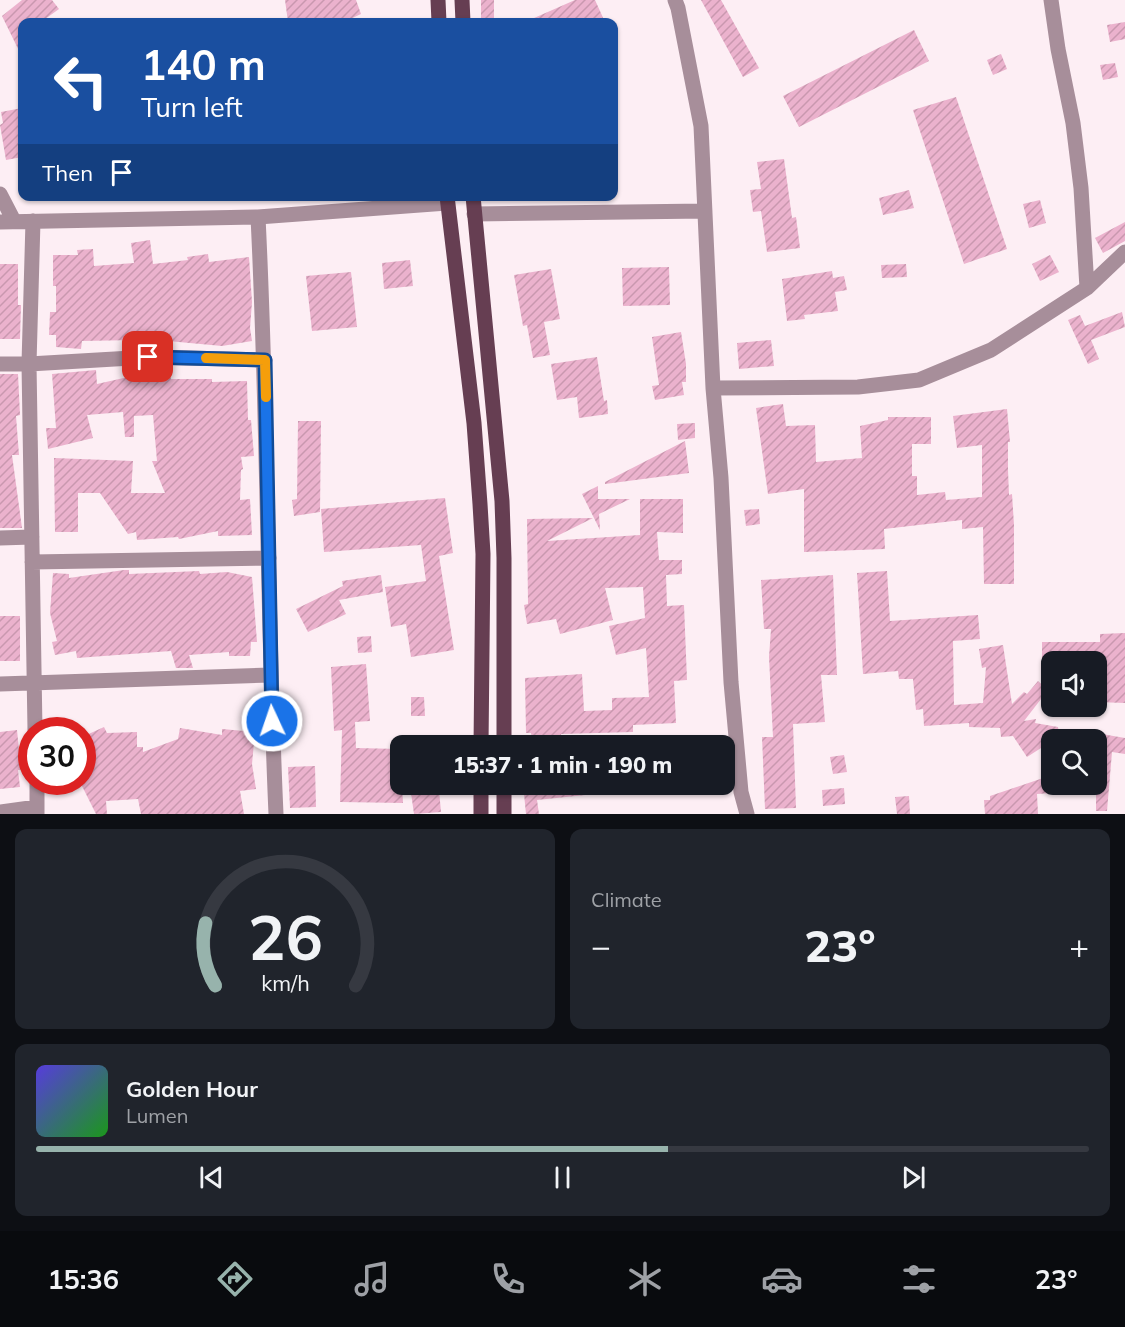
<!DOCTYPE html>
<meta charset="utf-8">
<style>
:root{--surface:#171b24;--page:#20242c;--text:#f1f3f6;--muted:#9ea1a6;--line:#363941;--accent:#97b3ac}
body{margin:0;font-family:Mulish,sans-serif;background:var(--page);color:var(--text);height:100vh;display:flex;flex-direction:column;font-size:22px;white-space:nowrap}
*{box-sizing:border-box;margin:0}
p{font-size:20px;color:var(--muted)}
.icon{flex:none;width:33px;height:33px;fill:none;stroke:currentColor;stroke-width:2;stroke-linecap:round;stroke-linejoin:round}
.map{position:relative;height:814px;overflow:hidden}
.details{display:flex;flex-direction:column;gap:15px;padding:15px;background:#0d0f14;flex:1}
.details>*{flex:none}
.hud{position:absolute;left:18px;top:18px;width:600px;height:183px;border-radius:12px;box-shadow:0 2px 4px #0004;background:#1a4fa0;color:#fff;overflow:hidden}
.tools{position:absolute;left:1041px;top:651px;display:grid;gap:12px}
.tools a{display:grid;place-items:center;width:66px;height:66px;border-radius:12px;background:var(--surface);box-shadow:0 2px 4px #0004;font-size:30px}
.speed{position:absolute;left:18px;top:717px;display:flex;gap:12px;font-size:30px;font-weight:700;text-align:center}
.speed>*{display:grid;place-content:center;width:78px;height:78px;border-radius:50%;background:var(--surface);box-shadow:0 2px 4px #0004;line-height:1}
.speed .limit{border:9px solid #d22;background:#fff;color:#111}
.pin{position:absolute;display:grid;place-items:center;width:51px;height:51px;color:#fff;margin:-26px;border-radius:12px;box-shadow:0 3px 9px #0006}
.me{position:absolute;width:66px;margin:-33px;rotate:357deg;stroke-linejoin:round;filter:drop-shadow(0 0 4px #0008)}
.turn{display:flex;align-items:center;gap:21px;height:126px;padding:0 24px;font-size:27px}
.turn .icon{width:78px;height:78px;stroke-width:2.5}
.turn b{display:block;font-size:42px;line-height:51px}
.then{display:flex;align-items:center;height:57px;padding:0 24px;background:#0003;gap:12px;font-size:22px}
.big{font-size:45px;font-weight:800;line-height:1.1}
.details .tile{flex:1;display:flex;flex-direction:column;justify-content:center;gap:9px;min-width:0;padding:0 21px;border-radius:12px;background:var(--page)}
.details .dial{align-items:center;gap:0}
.dial svg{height:156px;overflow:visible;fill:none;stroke:var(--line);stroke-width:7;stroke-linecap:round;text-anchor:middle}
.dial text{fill:var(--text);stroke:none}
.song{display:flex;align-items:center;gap:18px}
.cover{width:72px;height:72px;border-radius:9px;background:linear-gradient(135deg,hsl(250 70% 55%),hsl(120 70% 35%))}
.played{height:6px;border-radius:3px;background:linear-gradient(90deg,var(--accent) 60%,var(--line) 60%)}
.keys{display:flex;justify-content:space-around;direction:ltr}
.heat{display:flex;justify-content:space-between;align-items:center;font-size:33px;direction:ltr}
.details .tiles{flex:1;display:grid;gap:15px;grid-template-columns:1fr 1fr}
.tile:last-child{grid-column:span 2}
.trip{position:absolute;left:390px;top:735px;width:345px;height:60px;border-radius:12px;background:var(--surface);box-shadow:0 2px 4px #0004;font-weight:800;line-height:60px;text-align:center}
.tab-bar{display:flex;height:96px;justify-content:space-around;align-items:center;background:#090b0e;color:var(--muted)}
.tab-bar .icon{width:42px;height:42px}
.tab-bar .current{color:var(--accent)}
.tab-bar b{font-size:27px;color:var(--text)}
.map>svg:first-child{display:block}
.building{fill:url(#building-hatch)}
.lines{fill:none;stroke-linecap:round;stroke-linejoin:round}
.minor{stroke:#a78e9a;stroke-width:15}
.primary{stroke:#663e52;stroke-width:15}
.route-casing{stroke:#114b97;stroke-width:15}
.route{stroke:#1a73e8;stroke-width:10}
.slow{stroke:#f59e0b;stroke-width:10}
</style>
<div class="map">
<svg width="1125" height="814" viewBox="0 0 1125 814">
<defs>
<pattern id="building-hatch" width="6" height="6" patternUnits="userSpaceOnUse" patternTransform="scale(1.5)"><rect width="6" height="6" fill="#ebb2cd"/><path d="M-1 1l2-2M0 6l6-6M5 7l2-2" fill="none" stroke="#c998af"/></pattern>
</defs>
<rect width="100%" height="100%" fill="#fdeef4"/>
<path class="building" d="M22,0H52L59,9L41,22H22V57L2,16Z
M285,0H356L361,14L344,22H288Z
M481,0H494V22H481Z
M575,0H595L605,22H525Z
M701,0H721L759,68L743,77Z
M1125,22V39L1110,42L1107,25Z
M914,30L929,61L799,127L783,96Z
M1001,54L1007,69L993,75L987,60Z
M1115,63L1118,77L1103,80L1100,65Z
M956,97L1007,249L964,264L913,110Z
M22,108V157L6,160L0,125L3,123L1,112Z
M784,159L792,218L796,217L800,248L767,252L761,211L753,212L750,190L761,189L757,162Z
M909,190L914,208L883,215L879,198Z
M1040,200L1046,223L1029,228L1023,204Z
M1125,222V241L1103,253L1095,238Z
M150,240L153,264L188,260L187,257L208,254L209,262L249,257L252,302L250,328L252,341L222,346L168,341L150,347L137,348L136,340L82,341L81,349L56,347V335H49L50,312H56V286H53V255H78L77,250L93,249L94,266L134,263L131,243Z
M1050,255L1059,272L1040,281L1032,264Z
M410,260L413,286L384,289L382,263Z
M0,264H18V305H21L20,339H0Z
M906,264L907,277L882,278L881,265Z
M669,267L670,305L623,306L622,268Z
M551,269L560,319L544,322L550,355L533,358L527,325L523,326L514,275Z
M832,271L833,278L844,276L847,290L835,292L838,311L804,315L805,319L787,321L782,279Z
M351,272L357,327L312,331L306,276Z
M1122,312L1125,327L1091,340L1099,359L1088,364L1068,320L1080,315L1085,326Z
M681,332L686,364V382H682L684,395L655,400L652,386L659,385L652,337Z
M771,340L774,366L739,369L737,343Z
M597,357L604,401L607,400L608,414L579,418L577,397L557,400L551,364Z
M148,367L153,377L170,374L171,379H212V382L247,381L248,420H251L254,456L241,457L243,469L241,470L240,500L250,499L252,535L218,536V531L179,539L178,537L137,540L136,532L128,534L100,493H78V532H55L54,458L133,461L131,493H165L152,461H157L153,415L134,416V437H125L123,412L87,415L93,438L48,449L46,428H56L52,374L96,370L97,384L137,375L133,368Z
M0,374H18L20,415L16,416L19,455H12L22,528H0Z
M783,404L786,426L815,425L816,462L862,458L860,426L888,420V417H931V444H912V476H917V495L945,492L946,500L982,497V445L957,448L953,416L1007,409L1010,442H1008V470L1009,495L1012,494L1014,525V584H984L983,527L962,529V520L884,529L885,549L804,552V489L768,494L756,408Z
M298,421H321L320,512L294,516L292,500L297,499Z
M695,423V438L678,440L677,424Z
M685,441L689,473L605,484V482Z
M598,486V499H630L599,514L600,530L582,494Z
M445,498L453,553L439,556L454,650L411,657L406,624L391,627L385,587L426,581L421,545L324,552L321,509Z
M640,499H683V533L657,532L659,560H682V574L666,575L667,606L684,605L687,680L674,681L676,723L633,725V732L561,734L563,746H533L531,733H526L525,678L582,674L584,711L612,710V698L649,697L646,648L616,655L609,626L645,618L643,587L605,588L613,620L560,634L556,619L527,624L524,605L528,604L527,519L593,518L547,541L640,535Z
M759,509L760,524L746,526L744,510Z
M124,570H129V574L199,571L200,574L227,572L252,577L257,642H251L250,656H229V652L189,655L193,668H176L171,651L77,658L76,651L55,655L52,642L57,641L50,613L53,573L69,574V578Z
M887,571L890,621L978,615L980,639L953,641L954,705L983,703L986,667L982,668L979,649L1003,645L1012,704L1024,692L1027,694L1038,681L1048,690L1024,721L1036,719L1035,723L1058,727L1060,740H1052V741L1027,757L1013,736L1001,737L1000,728L969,727V723L924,726L923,709L916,710L913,679H899L898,671L863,674L857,573Z
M381,575L383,592L339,600L346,614L308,632L296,609L343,586L342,581Z
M833,575L837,675H821L825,722L793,724L796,808L765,809L762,737H773L769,657L771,629H764L761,580Z
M0,616H20V661H0Z
M1125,633V703L1096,702V662H1042V642H1100V634Z
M371,636L372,652L358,653L357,637Z
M366,664L370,721L355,722L356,748L400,749L403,803L340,802L342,730L334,731L331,667Z
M411,697H424L425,716H411Z
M104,727L107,733L137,732V747H143V752L178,739L180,728L222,735V729L255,732L252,764L256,789L240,791L244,814H141L138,799L106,801L107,814H96L82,786V737Z
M17,730L21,770H18L20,787L0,789V732Z
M1096,733L1125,738V754L1112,752L1107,811H1096Z
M844,755L847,772L833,774L830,757Z
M315,766L316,807L290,808L288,767Z
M1052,775V793L1037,794L1038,814H985L984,800H990V796Z
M523,784H595V794L537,800L539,814H526Z
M844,788L845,804L823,806L822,790Z
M439,790L441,812L414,814L411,793Z
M909,796L910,814H897L895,797Z"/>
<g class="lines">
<path class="minor" d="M675,0L678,8L701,126L713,388L721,478L731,682L741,792L747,814
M1051,0L1058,49L1073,123L1081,188L1087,288
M0,194L14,221
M474,214L705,211
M258,217C268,416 267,615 276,814
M33,221L29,364L35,730
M0,222L258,217L447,203
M0,364H29L149,357L265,360
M713,388L858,387L919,380L991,350L1087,288L1125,252
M0,538L32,537
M32,562L269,558
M0,684L270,675
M37,782V814
M0,812L37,807"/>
<path class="primary" d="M438,0L439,22
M462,0L463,22
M447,196L474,423L480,504L483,554L481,746
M473,196L502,501L504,558V746
M481,784V814
M504,784V814"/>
</g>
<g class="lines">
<g class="route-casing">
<path id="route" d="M148,357L265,360L272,721"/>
</g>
<use href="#route" class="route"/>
<path class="slow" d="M206,358L265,360L266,397"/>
</g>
</svg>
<div class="tools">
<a><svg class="icon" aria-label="sound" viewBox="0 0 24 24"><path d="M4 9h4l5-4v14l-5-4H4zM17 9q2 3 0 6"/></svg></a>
<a><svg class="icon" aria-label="search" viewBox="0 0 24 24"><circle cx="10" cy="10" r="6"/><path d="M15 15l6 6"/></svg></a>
</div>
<div class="speed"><div class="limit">30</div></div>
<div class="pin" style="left:148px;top:357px;background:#d93025"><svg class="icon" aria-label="arrive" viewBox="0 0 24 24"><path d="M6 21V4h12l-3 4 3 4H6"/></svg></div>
<svg class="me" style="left:272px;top:721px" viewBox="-20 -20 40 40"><circle r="17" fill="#1a73e8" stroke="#fff" stroke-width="3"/><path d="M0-11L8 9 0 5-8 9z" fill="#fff"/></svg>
<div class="trip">15:37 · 1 min · 190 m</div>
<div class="hud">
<div class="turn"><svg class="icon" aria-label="left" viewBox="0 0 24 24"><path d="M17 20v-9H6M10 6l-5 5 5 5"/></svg><div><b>140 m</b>Turn left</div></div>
<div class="then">Then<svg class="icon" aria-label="arrive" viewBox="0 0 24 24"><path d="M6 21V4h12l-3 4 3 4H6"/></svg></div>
</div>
</div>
<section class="details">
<div class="tiles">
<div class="tile dial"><svg viewBox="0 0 100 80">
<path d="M14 69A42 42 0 1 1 86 69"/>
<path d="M14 69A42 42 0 0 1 9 37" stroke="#97b3ac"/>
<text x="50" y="56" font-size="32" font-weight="700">26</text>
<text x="50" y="72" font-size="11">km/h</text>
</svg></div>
<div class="tile"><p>Climate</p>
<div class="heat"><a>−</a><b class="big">23°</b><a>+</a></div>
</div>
<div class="tile">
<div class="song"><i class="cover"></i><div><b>Golden Hour</b><p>Lumen</p></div></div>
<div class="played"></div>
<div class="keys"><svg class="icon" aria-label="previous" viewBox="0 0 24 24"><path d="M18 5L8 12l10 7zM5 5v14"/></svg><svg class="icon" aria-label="pause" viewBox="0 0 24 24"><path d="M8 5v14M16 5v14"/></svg><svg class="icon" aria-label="next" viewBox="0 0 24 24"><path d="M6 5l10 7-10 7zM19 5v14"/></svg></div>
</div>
</div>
</section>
<nav class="tab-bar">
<b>15:36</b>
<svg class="icon current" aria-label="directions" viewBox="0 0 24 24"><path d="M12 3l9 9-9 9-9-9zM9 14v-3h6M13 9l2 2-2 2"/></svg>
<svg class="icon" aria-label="music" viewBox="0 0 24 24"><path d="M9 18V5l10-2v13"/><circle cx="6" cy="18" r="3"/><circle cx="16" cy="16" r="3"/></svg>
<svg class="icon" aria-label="phone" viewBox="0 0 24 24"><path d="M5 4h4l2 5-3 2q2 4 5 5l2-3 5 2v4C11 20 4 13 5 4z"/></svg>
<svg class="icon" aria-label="climate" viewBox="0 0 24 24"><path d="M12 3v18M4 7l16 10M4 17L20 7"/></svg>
<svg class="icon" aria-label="car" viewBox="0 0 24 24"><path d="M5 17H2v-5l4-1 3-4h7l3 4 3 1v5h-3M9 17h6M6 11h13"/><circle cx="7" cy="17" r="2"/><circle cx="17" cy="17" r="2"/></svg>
<svg class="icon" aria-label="filters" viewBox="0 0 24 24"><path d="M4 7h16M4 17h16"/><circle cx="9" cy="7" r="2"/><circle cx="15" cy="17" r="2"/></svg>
<b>23°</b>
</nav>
